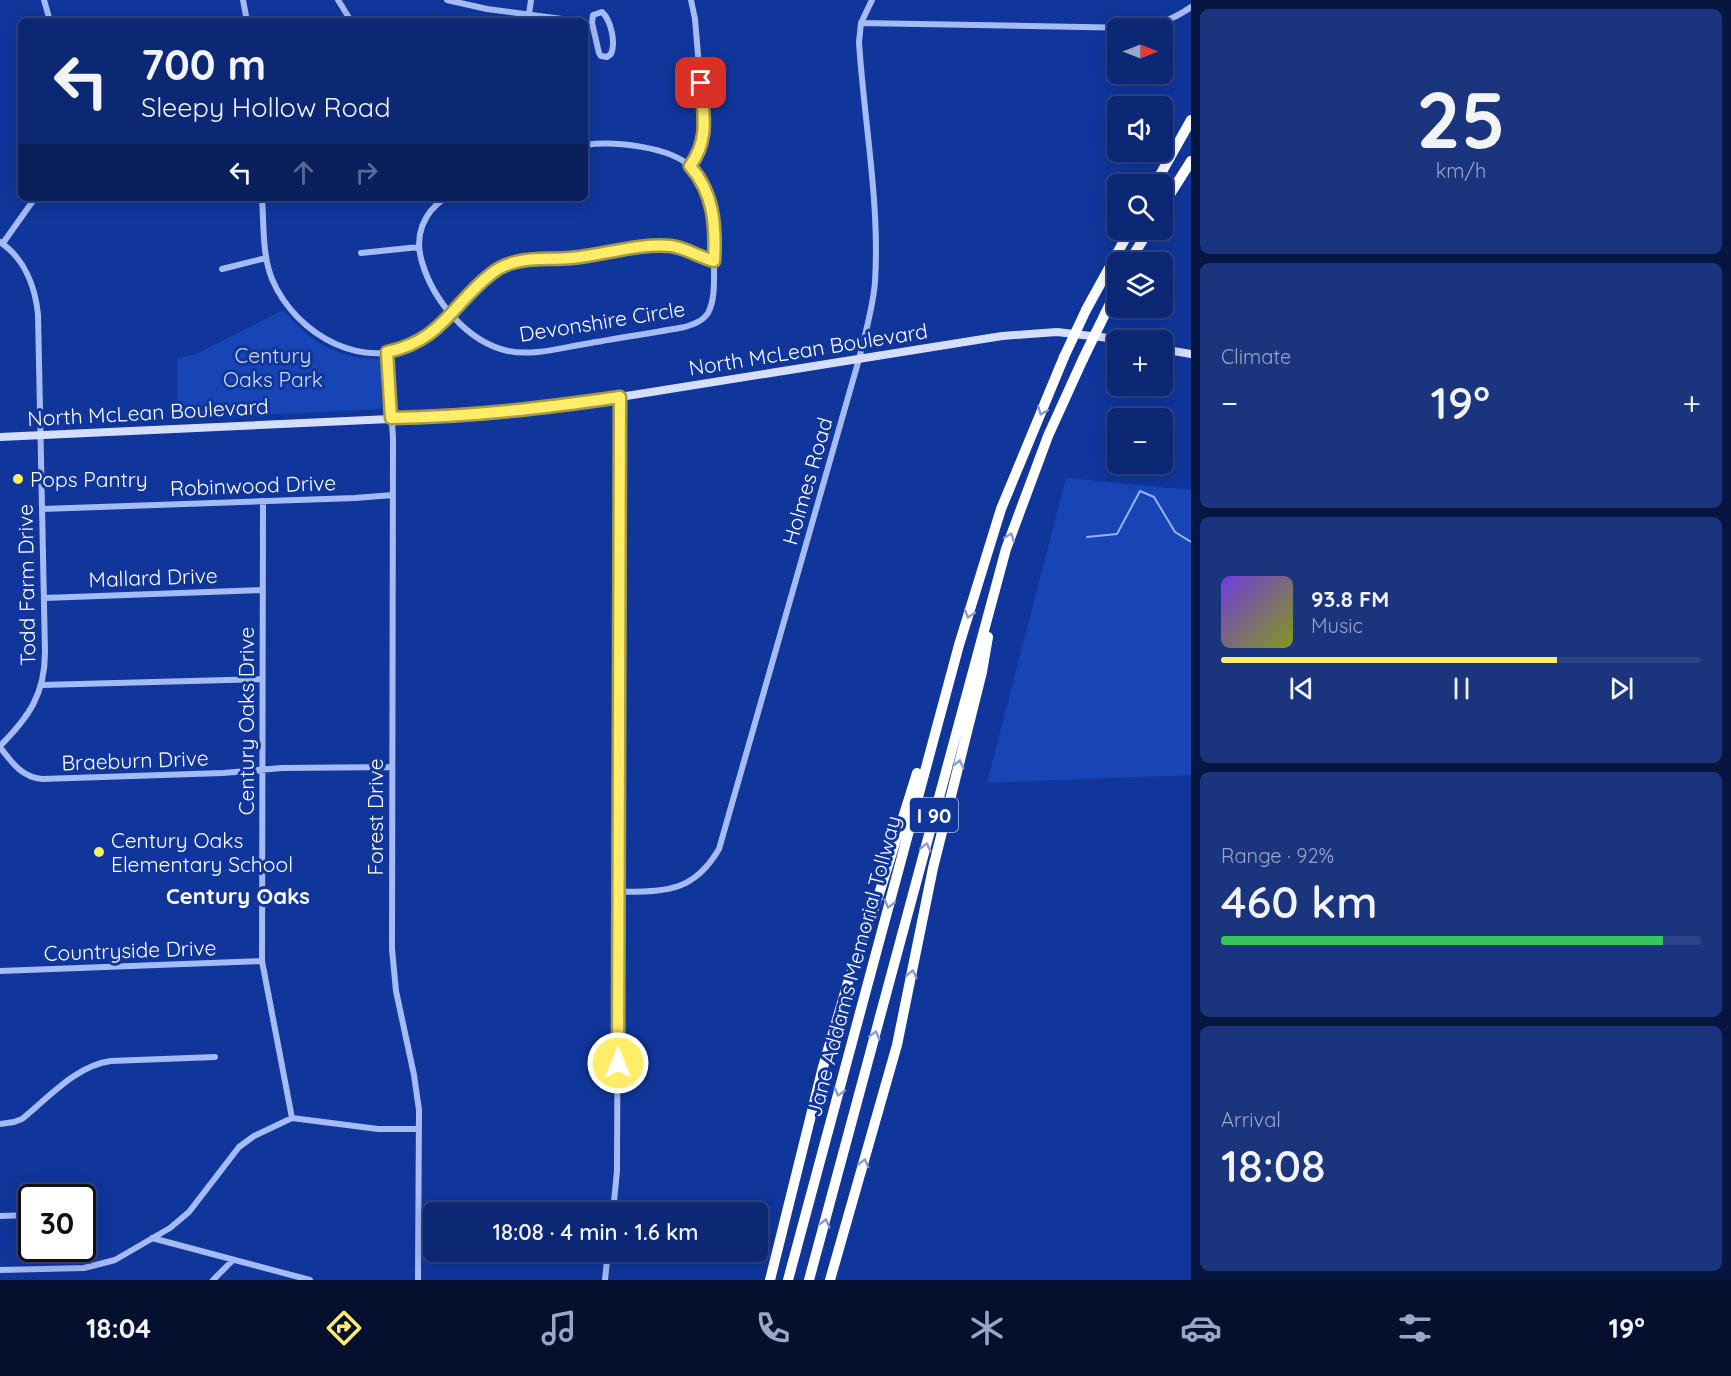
<!DOCTYPE html>
<meta charset="utf-8">
<style>
:root{--surface:#0c2875;--page:#1a347d;--text:#f1f3f6;--muted:#9aa6c5;--line:#2c4487;--accent:#ffed68}
body{margin:0;font-family:Quicksand,sans-serif;background:var(--page);color:var(--text);height:100vh;display:flex;flex-direction:column;font-size:22px;white-space:nowrap}
*{box-sizing:border-box;margin:0}
p{font-size:20px;color:var(--muted)}
.icon{flex:none;width:33px;height:33px;fill:none;stroke:currentColor;stroke-width:2;stroke-linecap:round;stroke-linejoin:round}
.map{position:relative;flex:1;overflow:hidden}
.details{display:flex;flex-direction:column;gap:9px;padding:9px;background:#071640;width:540px}
.details>*{flex:none}
.banner{position:absolute;left:18px;top:18px;width:570px;height:183px;border-radius:9px;box-shadow:0 3px 15px #0003,0 0 0 2px var(--line);background:#0c2875;color:var(--text);overflow:hidden}
.needle{width:39px;rotate:90deg}
.controls{position:absolute;left:1107px;top:18px;display:grid;gap:12px}
.controls a{display:grid;place-items:center;width:66px;height:66px;border-radius:9px;background:var(--surface);box-shadow:0 3px 15px #0003,0 0 0 2px var(--line);font-size:30px}
.speed{position:absolute;left:18px;top:1184px;display:flex;gap:12px;font-size:30px;font-weight:700;text-align:center}
.speed>*{display:grid;place-content:center;width:78px;height:78px;border-radius:50%;background:var(--surface);box-shadow:0 3px 15px #0003,0 0 0 2px var(--line);line-height:1}
.speed .limit{border:3px solid #111;border-radius:9px;background:#fff;color:#111}
.pin{position:absolute;display:grid;place-items:center;width:51px;height:51px;color:#fff;margin:-26px;border-radius:12px;box-shadow:0 3px 9px #0006}
.me{position:absolute;width:66px;margin:-33px;rotate:0deg;stroke-linejoin:round;filter:drop-shadow(0 0 4px #0008)}
.turn{display:flex;align-items:center;gap:21px;height:126px;padding:0 24px;font-size:27px}
.turn .icon{width:78px;height:78px;stroke-width:2.5}
.turn b{display:block;font-size:42px;line-height:51px}
.lanes{display:flex;align-items:center;height:57px;padding:0 24px;background:#0003;justify-content:center;gap:30px;direction:ltr}
.lanes .off{opacity:.35}
.big{font-size:45px;font-weight:600;line-height:1.1}
.details .widget{flex:1;display:flex;flex-direction:column;justify-content:center;gap:9px;min-width:0;padding:0 21px;border-radius:9px;background:var(--page)}
.details .dial{align-items:center;gap:0}
.dial b{font-size:78px;line-height:1}
.song{display:flex;align-items:center;gap:18px}
.cover{width:72px;height:72px;border-radius:9px;background:linear-gradient(135deg,hsl(260 70% 55%),hsl(70 70% 35%))}
.played{height:6px;border-radius:3px;background:linear-gradient(90deg,var(--accent) 70%,var(--line) 70%)}
.keys{display:flex;justify-content:space-around;direction:ltr}
.heat{display:flex;justify-content:space-between;align-items:center;font-size:33px;direction:ltr}
.charge{height:9px;border-radius:4px;background:linear-gradient(90deg,#34c759 92%,var(--line) 0)}
.trip{position:absolute;left:423px;top:1202px;width:345px;height:60px;border-radius:9px;background:var(--surface);box-shadow:0 3px 15px #0003,0 0 0 2px var(--line);font-weight:600;line-height:60px;text-align:center}
.dock{display:flex;height:96px;justify-content:space-around;align-items:center;background:#05102f;color:var(--muted)}
.dock .icon{width:42px;height:42px}
.dock .active{color:var(--accent)}
.dock b{font-size:27px;color:var(--text)}
main{display:flex;flex:1;min-height:0}
.map>svg:first-child{display:block}
.green{fill:#1845b6}
.lines{fill:none;stroke-linecap:round;stroke-linejoin:round}
.stream{stroke:#96b3f8;stroke-width:2}
.street{stroke:#a4bbf5;stroke-width:6}
.secondary{stroke:#d5dffd;stroke-width:8}
.highway{stroke:#fff;stroke-width:10}
.highway-bridge{stroke:#fff;stroke-width:10}
.oneway{stroke:#889ace}
.route-casing{stroke:#a69a44;stroke-width:15}
.route{stroke:#ffed68;stroke-width:10}
.poi-dot{fill:#ffed68;stroke:#10369c;stroke-width:2}
.labels{text-anchor:middle;dominant-baseline:central;stroke-width:6;stroke-linejoin:round;paint-order:stroke}
.shield{fill:#10369c;stroke:#b7c3e1;stroke-width:1.5}
.shield-label{font-size:20px;font-weight:bold;fill:#fff}
.street-label{font-size:21px;fill:#fff;stroke:#10369c}
.park-label{font-size:21px;fill:#cddbfe;stroke:#10369c}
.poi-label{font-size:21px;fill:#fff;stroke:#10369c;text-anchor:start}
.neighbourhood-label{font-size:22px;font-weight:bold;fill:#fff;stroke:#10369c}
</style>
<main>
<div class="map">
<svg width="1191" height="1280" viewBox="0 0 1191 1280">
<rect width="100%" height="100%" fill="#10369c"/>
<path class="green" d="M283,310C310,342 338,359 380,359L382,409L177,419V358L194,355Z
M1066,478L1191,490V775L987,783Z"/>
<g class="lines">
<path class="stream" d="M1087,537L1117,534L1140,491L1154,497L1175,532L1191,542"/>
<path class="street" d="M44,0L50,21
M243,0L247,21
M338,0L351,21
M447,0L487,9L577,21
M602,12C611,20 616,43 611,54L607,57L601,56L599,53L592,23L593,15Z
M528,21L531,0
M861,23L1135,28C1156,26 1174,19 1191,7
M690,166L702,146L704,126L695,19L691,0
M262,198C264,225 262,254 272,279C296,336 368,376 425,339C458,317 475,275 513,262C531,257 550,259 568,258C602,256 637,242 671,246C687,248 699,257 714,261
M445,198C423,213 414,236 422,262C433,300 467,342 508,351C533,356 560,348 585,344C618,338 652,333 685,327C694,324 703,321 708,313C715,300 714,282 714,267C714,234 719,192 691,167C669,146 613,141 585,145
M0,242C24,258 35,286 38,314L45,652C45,694 29,717 0,746
M3,243L35,198
M361,253L419,247
M222,269L266,258
M387,352L393,438L392,949L396,991L414,1075L419,1110L418,1280
M263,501L262,961L292,1118
M42,509L355,498L393,495
M44,598L263,590
M42,685L262,679
M0,747C12,763 22,777 42,779L223,773L282,768L392,767
M619,892C666,891 693,893 719,849L859,359C865,334 873,308 875,282C880,203 864,121 859,42L861,23L872,0
M0,971L262,961
M0,1124L14,1122L22,1119C48,1098 77,1065 111,1061L215,1057
M613,1212L617,1171L620,397
M0,1216L32,1215
M152,1238L310,1280
M0,1270L84,1268L115,1260L170,1228L189,1212L239,1147L254,1136L292,1118L378,1129H419
M213,1280L233,1260
M605,1280L608,1251"/>
<path class="secondary" d="M1162,349L1191,354
M0,437L477,415L534,410L620,397L1002,336L1057,332L1126,340"/>
<path class="highway" d="M1155,184L1191,120
M1162,207L1191,161
M1129,262L1149,230
M1086,310L1130,230
M1105,314L1118,287
M770,1280L823,1067L849,979L879,894L917,773
M788,1280L959,645L1001,509L1064,357
M809,1280L1006,549L1048,436L1083,359
M830,1280L897,1045L933,868L982,672L988,637"/>
<path class="highway-bridge" d="M1064,357L1086,310
M1083,359L1105,314"/>
</g>
<defs><path id="oneway-chevron" d="M-2-3.5L2.5 0L-2 3.5" fill="none" stroke-width="1.6" stroke-linecap="round" stroke-linejoin="round" transform="scale(1.5)"/></defs>
<g class="oneway">
<use href="#oneway-chevron" transform="translate(1042 411) rotate(112)"/>
<use href="#oneway-chevron" transform="translate(1010 537) rotate(-69)"/>
<use href="#oneway-chevron" transform="translate(969 614) rotate(107)"/>
<use href="#oneway-chevron" transform="translate(959 764) rotate(-76)"/>
<use href="#oneway-chevron" transform="translate(926 847) rotate(-75)"/>
<use href="#oneway-chevron" transform="translate(889 904) rotate(105)"/>
<use href="#oneway-chevron" transform="translate(912 974) rotate(-78)"/>
<use href="#oneway-chevron" transform="translate(875 1035) rotate(-75)"/>
<use href="#oneway-chevron" transform="translate(839 1092) rotate(105)"/>
<use href="#oneway-chevron" transform="translate(864 1163) rotate(-75)"/>
<use href="#oneway-chevron" transform="translate(825 1223) rotate(-75)"/>
</g>
<g class="lines">
<g class="route-casing">
<path id="route" d="M618,1063L620,397C544,408 469,417 391,418L387,352C442,341 452,304 491,274C498,268 507,264 516,262C534,257 552,260 571,258C604,255 638,243 671,246C686,248 699,257 714,261C716,226 714,193 690,166C710,139 703,114 701,83"/>
</g>
<use href="#route" class="route"/>
</g>
<g class="poi-dot">
<circle cx="18" cy="479" r="6"/>
<circle cx="99" cy="852" r="6"/>
</g>
<g class="labels">
<rect class="shield" x="910" y="798" width="48" height="34" rx="4.5"/>
<g class="shield-label">
<text x="934" y="815">I 90</text>
</g>
<g class="street-label">
<text transform="translate(602 321) rotate(-9)">Devonshire Circle</text>
<text transform="translate(808 349) rotate(-9)">North McLean Boulevard</text>
<text transform="translate(148 412) rotate(-3)">North McLean Boulevard</text>
<text transform="translate(807 481) rotate(-74)">Holmes Road</text>
<text transform="translate(253 485) rotate(-2)">Robinwood Drive</text>
<text transform="translate(153 577) rotate(-2)">Mallard Drive</text>
<text transform="translate(26 585) rotate(-91)">Todd Farm Drive</text>
<text transform="translate(246 721) rotate(-90)">Century Oaks Drive</text>
<text transform="translate(135 760) rotate(-2)">Braeburn Drive</text>
<text transform="translate(375 817) rotate(-90)">Forest Drive</text>
<text transform="translate(130 950) rotate(-2)">Countryside Drive</text>
<text transform="translate(853 966) rotate(-75)">Jane Addams Memorial Tollway</text>
</g>
<g class="park-label">
<text x="273" y="355">Century<tspan x="273" dy="24">Oaks Park</tspan></text>
</g>
<g class="poi-label">
<text x="30" y="479">Pops Pantry</text>
<text x="111" y="840">Century Oaks<tspan x="111" dy="24">Elementary School</tspan></text>
</g>
<g class="neighbourhood-label">
<text x="238" y="896">Century Oaks</text>
</g>
</g>
</svg>
<div class="controls">
<a><svg class="needle" viewBox="-14 -14 28 28"><path d="M0-13l5 13h-10z" fill="#e53935"/><path d="M0 13l5-13h-10z" fill="#9aa6c5"/></svg></a>
<a><svg class="icon" aria-label="sound" viewBox="0 0 24 24"><path d="M4 9h4l5-4v14l-5-4H4zM17 9q2 3 0 6"/></svg></a>
<a><svg class="icon" aria-label="search" viewBox="0 0 24 24"><circle cx="10" cy="10" r="6"/><path d="M15 15l6 6"/></svg></a>
<a><svg class="icon" aria-label="layers" viewBox="0 0 24 24"><path d="M12 4l9 5-9 5-9-5zM3 14l9 5 9-5"/></svg></a>
<a>+</a>
<a>−</a>
</div>
<div class="speed"><div class="limit">30</div></div>
<div class="pin" style="left:701px;top:83px;background:#d93025"><svg class="icon" aria-label="arrive" viewBox="0 0 24 24"><path d="M6 21V4h12l-3 4 3 4H6"/></svg></div>
<svg class="me" style="left:618px;top:1063px" viewBox="-20 -20 40 40"><circle r="17" fill="#ffed68" stroke="#fff" stroke-width="3"/><path d="M0-11L8 9 0 5-8 9z" fill="#fff"/></svg>
<div class="trip">18:08 · 4 min · 1.6 km</div>
<div class="banner">
<div class="turn"><svg class="icon" aria-label="left" viewBox="0 0 24 24"><path d="M17 20v-9H6M10 6l-5 5 5 5"/></svg><div><b>700 m</b>Sleepy Hollow Road</div></div>
<div class="lanes"><svg class="icon" aria-label="left" viewBox="0 0 24 24"><path d="M17 20v-9H6M10 6l-5 5 5 5"/></svg><svg class="icon off" aria-label="ahead" viewBox="0 0 24 24"><path d="M12 20V5M6 11l6-6 6 6"/></svg><svg class="icon off" aria-label="right" viewBox="0 0 24 24"><path d="M7 20v-9h11M14 6l5 5-5 5"/></svg></div>
</div>
</div>
<section class="details">
<div class="widget dial"><b>25</b><p>km/h</p></div>
<div class="widget"><p>Climate</p>
<div class="heat"><a>−</a><b class="big">19°</b><a>+</a></div>
</div>
<div class="widget">
<div class="song"><i class="cover"></i><div><b>93.8 FM</b><p>Music</p></div></div>
<div class="played"></div>
<div class="keys"><svg class="icon" aria-label="previous" viewBox="0 0 24 24"><path d="M18 5L8 12l10 7zM5 5v14"/></svg><svg class="icon" aria-label="pause" viewBox="0 0 24 24"><path d="M8 5v14M16 5v14"/></svg><svg class="icon" aria-label="next" viewBox="0 0 24 24"><path d="M6 5l10 7-10 7zM19 5v14"/></svg></div>
</div>
<div class="widget"><p>Range · 92%</p><b class="big">460 km</b><div class="charge"></div></div>
<div class="widget"><p>Arrival</p><b class="big">18:08</b></div>
</section>
</main>
<nav class="dock">
<b>18:04</b>
<svg class="icon active" aria-label="directions" viewBox="0 0 24 24"><path d="M12 3l9 9-9 9-9-9zM9 14v-3h6M13 9l2 2-2 2"/></svg>
<svg class="icon" aria-label="music" viewBox="0 0 24 24"><path d="M9 18V5l10-2v13"/><circle cx="6" cy="18" r="3"/><circle cx="16" cy="16" r="3"/></svg>
<svg class="icon" aria-label="phone" viewBox="0 0 24 24"><path d="M5 4h4l2 5-3 2q2 4 5 5l2-3 5 2v4C11 20 4 13 5 4z"/></svg>
<svg class="icon" aria-label="climate" viewBox="0 0 24 24"><path d="M12 3v18M4 7l16 10M4 17L20 7"/></svg>
<svg class="icon" aria-label="car" viewBox="0 0 24 24"><path d="M5 17H2v-5l4-1 3-4h7l3 4 3 1v5h-3M9 17h6M6 11h13"/><circle cx="7" cy="17" r="2"/><circle cx="17" cy="17" r="2"/></svg>
<svg class="icon" aria-label="filters" viewBox="0 0 24 24"><path d="M4 7h16M4 17h16"/><circle cx="9" cy="7" r="2"/><circle cx="15" cy="17" r="2"/></svg>
<b>19°</b>
</nav>
